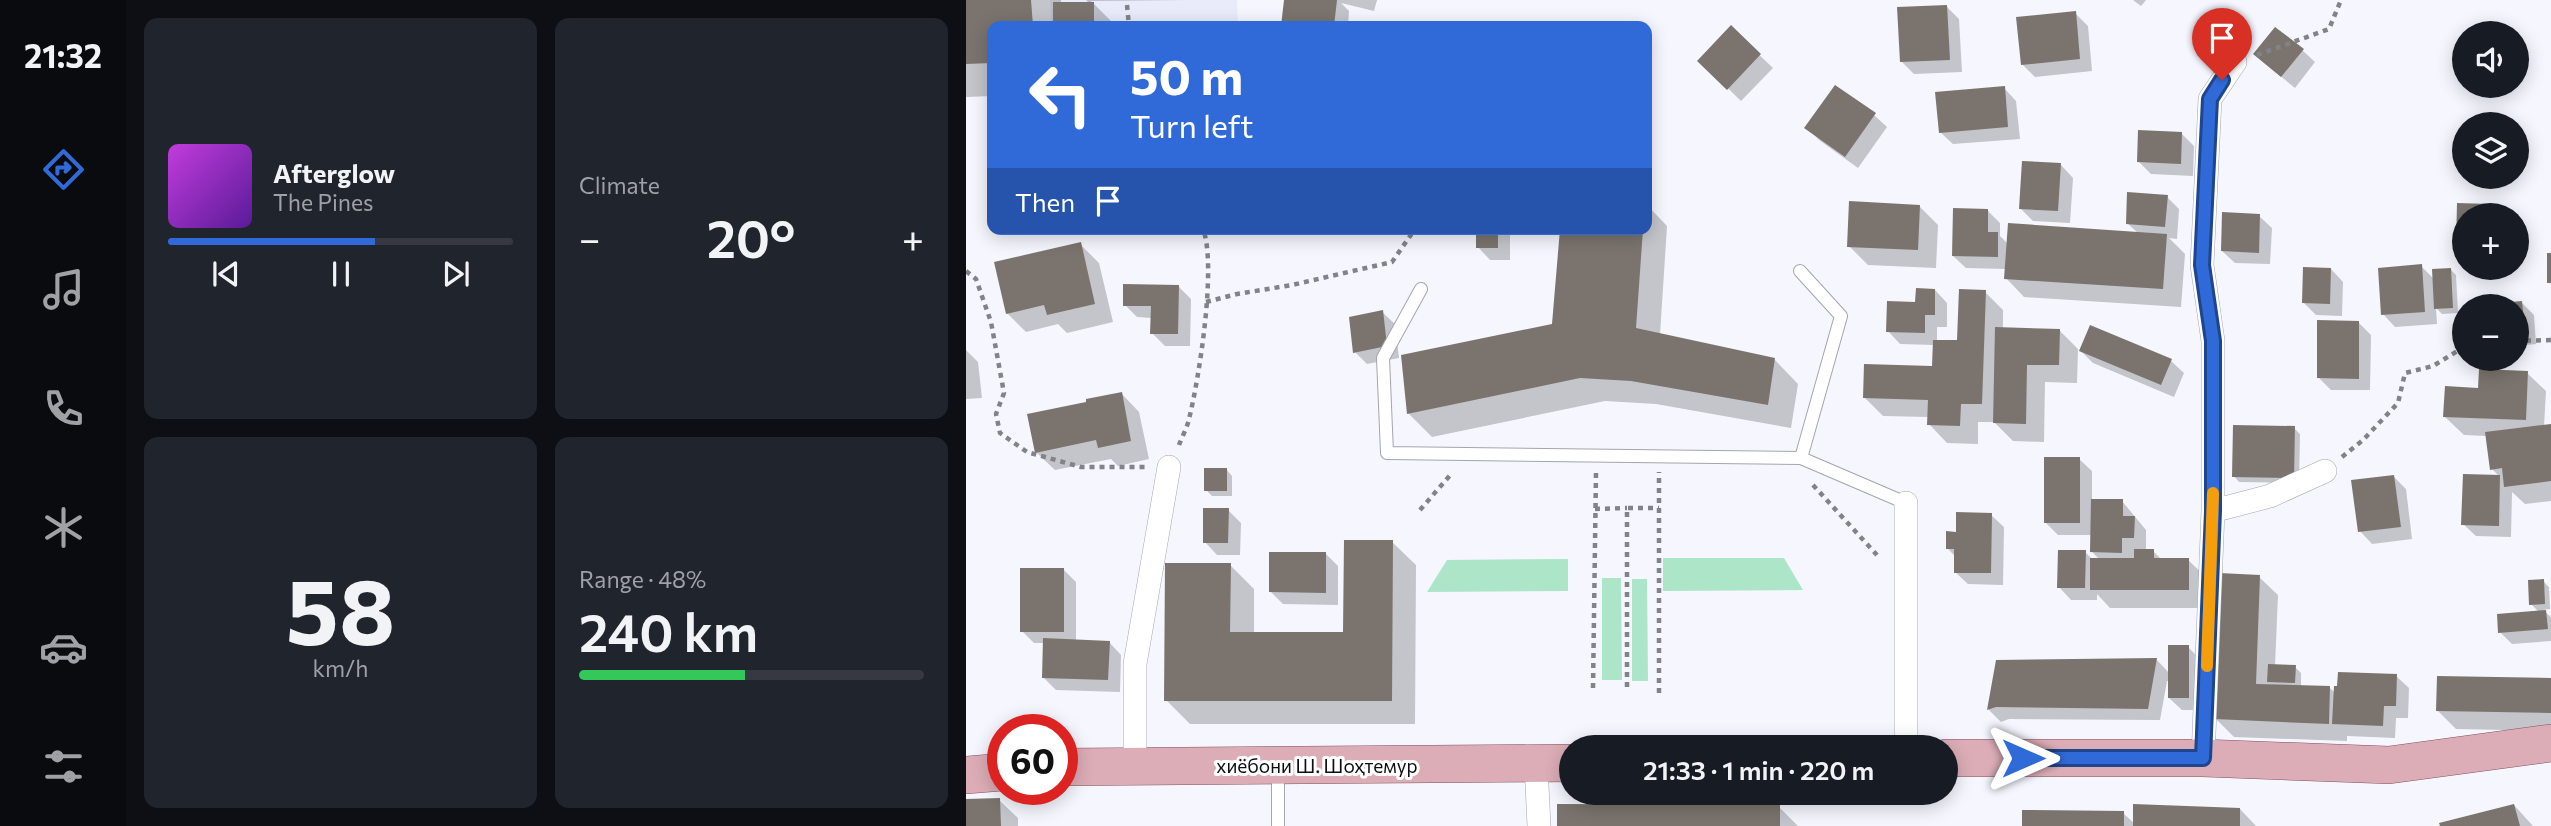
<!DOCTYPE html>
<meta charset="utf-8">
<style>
:root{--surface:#171b24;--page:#20242c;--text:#f1f3f6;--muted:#9ea1a6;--line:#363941;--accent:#306ad8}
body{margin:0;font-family:Commissioner,sans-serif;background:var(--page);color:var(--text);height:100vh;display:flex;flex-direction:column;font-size:26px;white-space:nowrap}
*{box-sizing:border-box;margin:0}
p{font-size:23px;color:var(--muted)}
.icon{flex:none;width:38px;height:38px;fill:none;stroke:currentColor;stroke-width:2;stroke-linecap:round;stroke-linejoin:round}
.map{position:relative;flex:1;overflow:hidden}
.side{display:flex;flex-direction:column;gap:18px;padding:18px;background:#0d0f14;width:840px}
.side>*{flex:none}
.guide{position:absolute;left:21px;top:21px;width:665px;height:214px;border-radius:14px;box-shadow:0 4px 18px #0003;background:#306ad8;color:#fff;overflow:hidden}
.buttons{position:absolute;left:1486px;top:21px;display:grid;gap:14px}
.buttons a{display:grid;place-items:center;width:77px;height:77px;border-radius:50%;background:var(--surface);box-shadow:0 4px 18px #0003;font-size:35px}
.speed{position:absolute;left:21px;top:714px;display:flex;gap:14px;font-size:35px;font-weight:700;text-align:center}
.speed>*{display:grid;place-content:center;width:91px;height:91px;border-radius:50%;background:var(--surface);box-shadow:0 4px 18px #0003;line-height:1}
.speed .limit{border:10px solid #d22;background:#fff;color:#111}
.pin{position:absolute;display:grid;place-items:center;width:60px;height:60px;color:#fff;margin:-72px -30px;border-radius:50% 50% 50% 0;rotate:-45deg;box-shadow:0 0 7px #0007}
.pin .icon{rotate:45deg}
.me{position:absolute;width:77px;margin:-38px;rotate:90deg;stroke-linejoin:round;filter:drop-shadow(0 0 5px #0008)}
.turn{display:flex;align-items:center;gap:24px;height:147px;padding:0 28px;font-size:32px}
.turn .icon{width:91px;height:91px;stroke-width:2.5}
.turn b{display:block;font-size:49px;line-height:60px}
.then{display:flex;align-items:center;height:66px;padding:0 28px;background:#0003;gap:14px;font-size:26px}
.big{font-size:52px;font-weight:600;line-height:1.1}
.side .tile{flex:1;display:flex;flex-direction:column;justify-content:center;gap:10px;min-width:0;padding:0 24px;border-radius:14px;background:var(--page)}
.side .dial{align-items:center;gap:0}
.dial b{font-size:91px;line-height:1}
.song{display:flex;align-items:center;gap:21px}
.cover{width:84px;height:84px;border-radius:10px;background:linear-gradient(135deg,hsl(290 70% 55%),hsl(270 70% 35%))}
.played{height:7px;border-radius:4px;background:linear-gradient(90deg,var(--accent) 60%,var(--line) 60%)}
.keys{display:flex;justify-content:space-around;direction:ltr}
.heat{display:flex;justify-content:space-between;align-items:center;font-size:38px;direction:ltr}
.charge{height:10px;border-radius:5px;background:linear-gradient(90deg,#34c759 48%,var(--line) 0)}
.side .tiles{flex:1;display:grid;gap:18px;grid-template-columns:repeat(2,1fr)}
.trip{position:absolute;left:593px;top:735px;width:399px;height:70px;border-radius:35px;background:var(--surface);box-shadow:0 4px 18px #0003;font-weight:600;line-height:70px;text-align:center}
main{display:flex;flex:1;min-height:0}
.tab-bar{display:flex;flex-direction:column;width:126px;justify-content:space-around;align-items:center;background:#090b0e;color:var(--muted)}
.tab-bar .icon{width:49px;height:49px}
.tab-bar .current{color:var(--accent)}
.tab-bar b{font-size:32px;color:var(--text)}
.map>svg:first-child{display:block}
.built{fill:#e9ebfb}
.green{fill:#ade5c8}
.shadow{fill:#0003}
.building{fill:#7b746e}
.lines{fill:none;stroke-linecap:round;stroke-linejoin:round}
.service-casing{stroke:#a4a5ae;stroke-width:14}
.minor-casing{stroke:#a4a5ae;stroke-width:24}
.primary-casing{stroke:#84525e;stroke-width:38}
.path{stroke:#828388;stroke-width:4.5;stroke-dasharray:5 5;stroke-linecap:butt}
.service{stroke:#fff;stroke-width:12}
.minor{stroke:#fff;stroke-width:23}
.primary{stroke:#dcadb7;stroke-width:37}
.route-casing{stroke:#1f458c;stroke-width:18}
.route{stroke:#306ad8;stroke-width:12}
.slow{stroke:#f59e0b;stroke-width:12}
.labels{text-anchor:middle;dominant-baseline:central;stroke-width:6;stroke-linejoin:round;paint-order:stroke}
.street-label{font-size:19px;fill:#0d0e11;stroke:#fff}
</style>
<main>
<nav class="tab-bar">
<b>21:32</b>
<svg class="icon current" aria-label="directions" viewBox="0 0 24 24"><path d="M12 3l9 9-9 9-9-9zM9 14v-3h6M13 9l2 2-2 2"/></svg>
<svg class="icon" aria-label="music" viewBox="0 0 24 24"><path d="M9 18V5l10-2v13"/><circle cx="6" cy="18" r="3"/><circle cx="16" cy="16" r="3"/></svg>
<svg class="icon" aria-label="phone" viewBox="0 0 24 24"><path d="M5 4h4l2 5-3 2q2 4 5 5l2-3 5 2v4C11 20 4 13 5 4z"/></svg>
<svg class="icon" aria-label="climate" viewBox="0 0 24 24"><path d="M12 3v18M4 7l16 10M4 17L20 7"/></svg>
<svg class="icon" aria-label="car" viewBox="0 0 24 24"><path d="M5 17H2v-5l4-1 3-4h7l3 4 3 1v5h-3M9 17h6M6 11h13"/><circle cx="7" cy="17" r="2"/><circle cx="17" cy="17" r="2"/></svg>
<svg class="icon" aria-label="filters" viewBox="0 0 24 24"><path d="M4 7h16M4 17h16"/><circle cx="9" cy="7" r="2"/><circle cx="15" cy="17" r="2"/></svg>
</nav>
<section class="side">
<div class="tiles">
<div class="tile">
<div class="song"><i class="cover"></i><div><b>Afterglow</b><p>The Pines</p></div></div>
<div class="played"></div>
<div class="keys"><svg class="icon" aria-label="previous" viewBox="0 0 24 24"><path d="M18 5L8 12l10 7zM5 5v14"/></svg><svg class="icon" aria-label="pause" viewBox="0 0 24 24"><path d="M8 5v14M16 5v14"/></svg><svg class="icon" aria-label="next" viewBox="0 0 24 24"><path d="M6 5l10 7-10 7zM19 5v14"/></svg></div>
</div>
<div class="tile"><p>Climate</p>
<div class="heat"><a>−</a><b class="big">20°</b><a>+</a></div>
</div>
<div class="tile dial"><b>58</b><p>km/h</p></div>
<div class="tile"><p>Range · 48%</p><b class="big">240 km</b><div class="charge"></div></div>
</div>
</section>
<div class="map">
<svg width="1585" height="826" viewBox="0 0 1585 826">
<rect width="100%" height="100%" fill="#f5f6fe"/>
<path class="built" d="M84,0H271L272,26H85Z"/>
<path class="green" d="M697,558H818L837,590L697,591Z
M602,559V591L461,592L481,560Z
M636,578H655L656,680H636Z
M666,579H681L682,681H666Z"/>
<path class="shadow" d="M0,0H95V4L123,3L120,0H222L125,1L146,22V26H26V96L0,97Z
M319,0H411L408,11L375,3L383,11L382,26H317Z
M1167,0H1180L1175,6Z
M981,7L993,19L996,72L948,74L936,62Z
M1109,13L1122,26L1126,71L1069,77L1056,64Z
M765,28L807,68L775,101L734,61Z
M1336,50L1349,62L1329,88L1302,66Z
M1038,88L1050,101L1054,139L987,144L974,132Z
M908,115L921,127L892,168L853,140L841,127Z
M1215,133L1228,146L1227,176L1185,174L1172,161Z
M1095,165L1107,178L1104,223L1067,221L1055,209Z
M1201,197L1213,209L1211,239L1203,238L1219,254L1215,307L1058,297L1040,278V269L1000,268L987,256L1022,211L1034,223V236L1042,244L1172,233L1161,223Z
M681,205L701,226L694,335L809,360L832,384L825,428L690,404L639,401L466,437L442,413L588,326L595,229H681Z
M1493,205H1523L1533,215H1498V253L1492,247Z
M953,206L972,225L970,268L902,265L883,246Z
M1293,216L1306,228L1304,264L1269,263L1256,251Z
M512,229H544V260H524L512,247Z
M1550,235L1553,237L1552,260H1550Z
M114,244L133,263L147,322L101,333L92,324L60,332L41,313Z
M1455,266L1469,280L1484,269L1490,275L1492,313L1476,314L1470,308L1471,324L1429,327L1417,314Z
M1365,269L1377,282L1376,316L1350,315L1337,302Z
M212,286L225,299L224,346H199L186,333V318L171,317L159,305Z
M969,290L981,303V327H971V341L993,342L1019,292L1037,310V329L1093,330L1112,349L1111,383L1079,382L1078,442L1047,441L1028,422H1012V444L981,443L963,424V417L917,416L899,398L968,367V345L934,344L922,331Z
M1555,302L1568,315L1570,344L1550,346V306H1523Z
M416,312L429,324L433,358L401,364L389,352Z
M1392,322L1405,335L1404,390H1365L1352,377Z
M1124,327L1205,361L1218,373L1208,397L1127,363L1115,351Z
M0,350L12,362L16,398L0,399Z
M1561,373L1580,391L1578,426H1585V501L1559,504L1546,492L1545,537L1510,536L1497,524L1534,477L1526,469L1521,436L1498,435L1479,417L1514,390Z
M155,393L173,412L183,459L152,466L145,459L89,470L70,452L122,404Z
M1328,428L1334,434L1333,483L1273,482L1268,476Z
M1113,459L1126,471V501H1156L1180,530V551H1187L1196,560H1222L1241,578V608H1144L1131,594V600H1105L1093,587L1119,552L1127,560H1134L1126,552V535H1092L1079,522Z
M261,470L266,476V496H246L240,490Z
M1427,476L1440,489L1446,539L1406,544L1394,531Z
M262,510L275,523L274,555H251L239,542Z
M1025,515L1038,527L1037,585L1002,584L989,572L990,557L981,548L991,534Z
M426,542L450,565L449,724H224L200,700L264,565L288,589V634H379Z
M360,554L372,566V605L317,604L305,592Z
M98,570L110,582V641L143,642L155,655L154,692L90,690L77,677L78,643H68L56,631Z
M1293,577L1312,595L1309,666L1329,667L1335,673V687L1364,688L1370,694L1430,676L1443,688L1442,718H1430L1429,738L1381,736V741L1268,737L1250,719Z
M1577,581L1583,587L1584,609L1577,610L1585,617V641L1546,644L1534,632L1574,613L1565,604Z
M1222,647L1235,660L1234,710H1216L1203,698V681H1201L1194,720L1043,719L1035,722L1023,710L1032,661L1191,660L1203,673Z
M1473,678L1585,680V731L1490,729L1472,711Z
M33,800L52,818V826H0V801Z
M1548,805L1567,826H1476Z
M813,807L832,826H592Z
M1274,809L1290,826H1058L1157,813L1169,824Z"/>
<path class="building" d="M0,0H65L67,26H26V63L0,64Z
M318,0H371L368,26H315Z
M87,2H128V26H87Z
M981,5L984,60L934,62L931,7Z
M1110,11L1114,59L1055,65L1050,17Z
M765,25L795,54L761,90L731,61Z
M1309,27L1338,49L1315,77L1287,54Z
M869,85L910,113L879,157L838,128Z
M1039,86L1042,127L973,133L969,92Z
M1172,130L1216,132L1215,164L1171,162Z
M1056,161L1095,163L1092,211L1053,209Z
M1161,192L1202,195L1199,227L1160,224Z
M883,201L954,205L952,250L881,247Z
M1491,203L1524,204V215H1498V248L1490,247Z
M987,208L1022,209V232H1032V257L986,256Z
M1256,212L1294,214L1293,253L1255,251Z
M1042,223L1201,234L1197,289L1038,279Z
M510,229H532V248H510Z
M594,229H677L670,328L809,358L802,405L665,381L614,378L441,414L435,355L586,324Z
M115,242L129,304L81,315L78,305L40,314L28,262Z
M1581,253H1585V283H1581Z
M1456,264L1459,312L1415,315L1412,268Z
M1337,267L1365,268L1364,304L1336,303Z
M1485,268L1487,308L1468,309L1466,269Z
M157,284L213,285L212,334H184L185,306H157Z
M950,288L969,289V315H959V333L920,332L921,301L949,302Z
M993,289L1020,290L1016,404H995L994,426L961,425L962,400L897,398L898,364L966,366L967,340H991Z
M1556,301L1559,332L1550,333V306H1521V304Z
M417,310L421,346L387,353L383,317Z
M1351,320L1393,321V379L1351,378Z
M1124,325L1206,359L1195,385L1113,351Z
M1029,327L1094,329L1093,365H1061L1060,424L1027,423Z
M1513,369L1562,371L1560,420L1477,417L1479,386L1512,388Z
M156,392L165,441L132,448L130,440L69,453L61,414L120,402V399Z
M1585,424V481L1538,487L1536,468L1524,470L1519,432Z
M1267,425L1329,426L1328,478L1266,477Z
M1078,457H1114V523H1078Z
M238,468H261V491H238Z
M1497,474L1534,475L1533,526L1495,525Z
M1428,475L1435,527L1392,532L1385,480Z
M1125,499H1157V516H1169L1168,538H1156V553L1124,552Z
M237,508H263L262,543H237Z
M990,512L1026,513L1025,573H988V549H980V531L990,532Z
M378,540H427L426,701H198L199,563H265L264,632H377Z
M1168,549H1188V558H1223V590H1124V558H1168Z
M1092,550H1120L1119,588H1091Z
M303,552H360V593L303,592Z
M54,568H98V632H54Z
M1253,573L1294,575L1290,684L1364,686L1363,724L1248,719Z
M1578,579L1579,604L1563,605L1562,580Z
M1580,610L1582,629L1532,633L1531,614Z
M77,638L144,641L142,680L76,678Z
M1202,645H1223V698H1202Z
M1191,658L1182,709L1030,707L1021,710L1030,660Z
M1302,664L1330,665L1329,683L1301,682Z
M1372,672L1431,674L1430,706H1418L1417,726L1366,724L1368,686H1371Z
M1471,676L1585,678V713L1470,711Z
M34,798L35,826H0V799Z
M591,804L814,805V826H591Z
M1167,804L1274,808V826H1167Z
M1548,804L1554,826H1474L1473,823Z
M1056,810L1158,811V826H1056Z"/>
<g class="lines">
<g class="service-casing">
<path id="service" d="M834,271L875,316L835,458L940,503
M455,289L417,358L421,453L835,458
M312,826V767"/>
</g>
<g class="minor-casing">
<path id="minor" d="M940,503V747
M1247,511L1304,496L1359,471
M1237,758L1247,511V341L1236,265L1244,99L1269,62
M570,764L573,826
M169,765V664L203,467"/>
</g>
<g class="primary-casing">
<path id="primary" d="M980,758H1237L1423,765L1585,743
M96,767L606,763
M0,775L37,772"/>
</g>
<path class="path" d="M161,5L163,26
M1291,55L1363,29L1375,0
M0,271L10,279L25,322L38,393L30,414L34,433L61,452L115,467H180
M240,302L271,294L326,285L426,262L449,229
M1550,341L1585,340
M213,445C216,437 221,428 223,419C233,379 251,266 237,229
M1376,457L1397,440L1432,403L1439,373L1467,366L1498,347
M847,485L911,555
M629,509L661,508
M454,510L486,473
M661,687V508H693
M627,688L630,472
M693,693V472"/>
<use href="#service" class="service"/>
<use href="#minor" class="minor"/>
<use href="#primary" class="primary"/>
</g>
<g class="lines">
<g class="route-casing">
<path id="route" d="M1057,758H1237L1247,511V341L1236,265L1244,99L1256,80"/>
</g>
<use href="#route" class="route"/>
<path class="slow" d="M1241,666L1247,493"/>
</g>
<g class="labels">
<g class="street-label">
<text x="351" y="765">хиёбони Ш. Шоҳтемур</text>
</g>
</g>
</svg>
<div class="buttons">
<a><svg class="icon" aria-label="sound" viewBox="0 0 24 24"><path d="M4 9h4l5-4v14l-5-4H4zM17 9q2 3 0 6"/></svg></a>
<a><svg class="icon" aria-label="layers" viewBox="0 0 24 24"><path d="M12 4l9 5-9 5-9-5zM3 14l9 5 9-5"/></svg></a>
<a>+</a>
<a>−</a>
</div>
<div class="speed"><div class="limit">60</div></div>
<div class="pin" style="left:1256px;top:80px;background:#d93025"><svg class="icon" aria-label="arrive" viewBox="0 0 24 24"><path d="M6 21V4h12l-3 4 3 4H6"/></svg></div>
<svg class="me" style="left:1057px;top:758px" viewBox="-20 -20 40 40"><path d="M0-17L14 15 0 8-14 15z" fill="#306ad8" stroke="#fff" stroke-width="4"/></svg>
<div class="trip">21:33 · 1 min · 220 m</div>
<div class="guide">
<div class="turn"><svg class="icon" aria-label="left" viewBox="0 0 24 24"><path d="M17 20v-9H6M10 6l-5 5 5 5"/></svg><div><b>50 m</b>Turn left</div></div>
<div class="then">Then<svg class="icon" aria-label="arrive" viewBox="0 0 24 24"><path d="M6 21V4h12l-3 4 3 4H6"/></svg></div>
</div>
</div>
</main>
